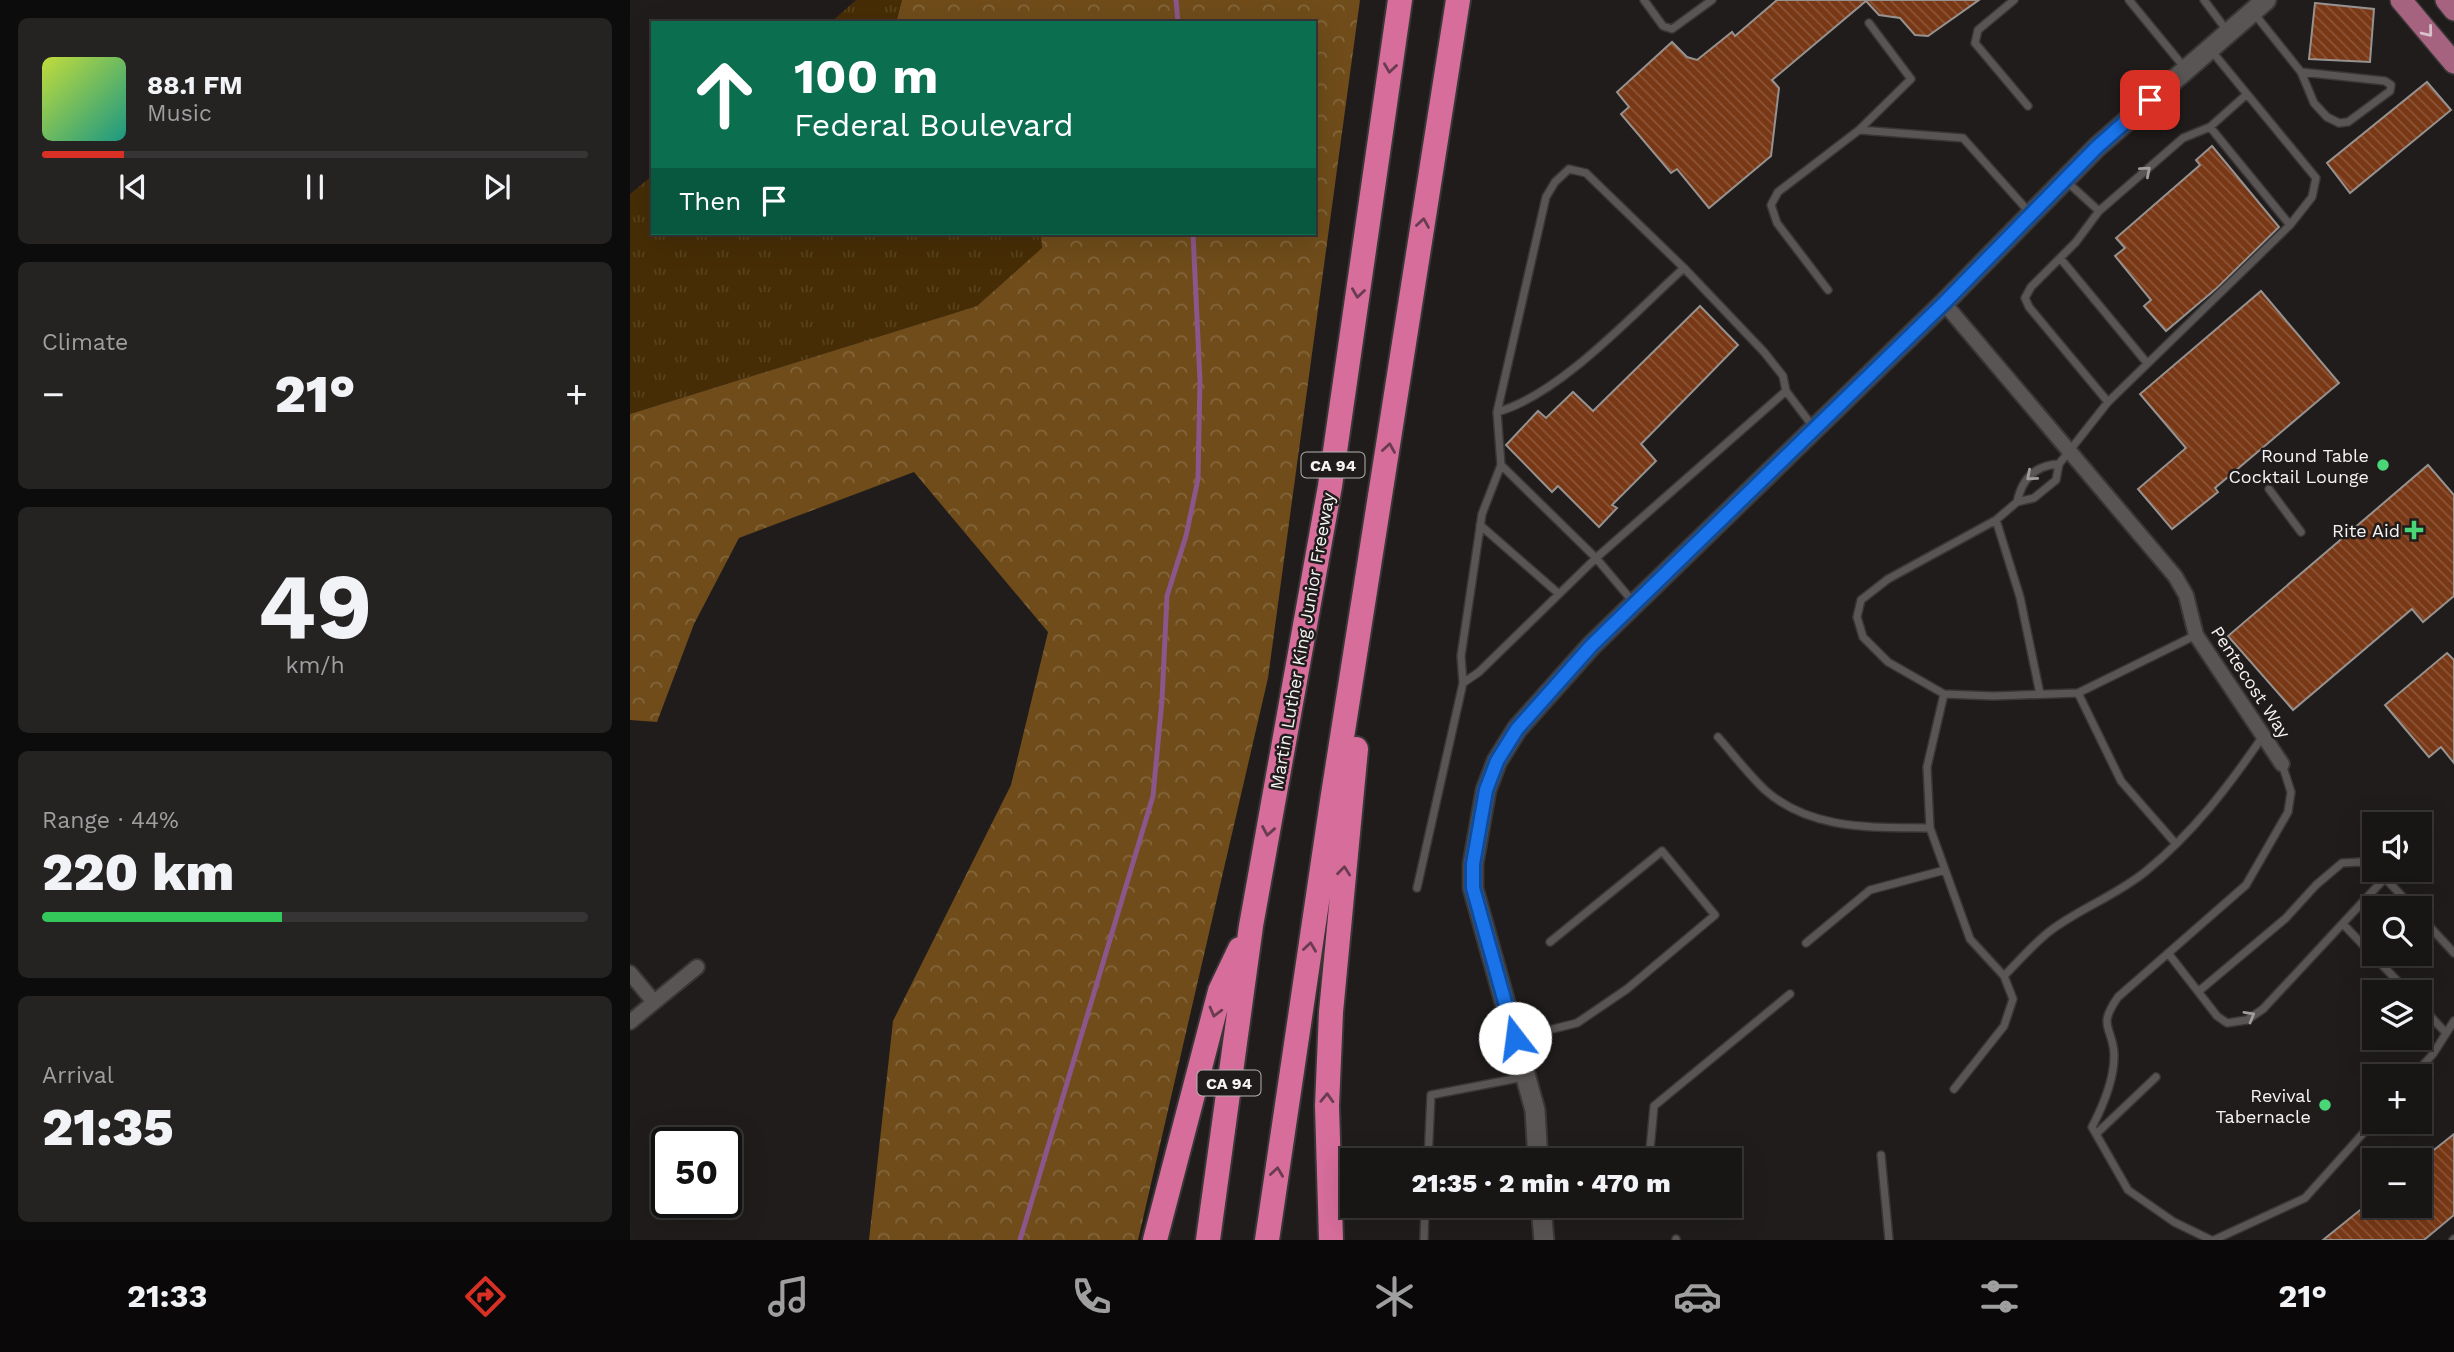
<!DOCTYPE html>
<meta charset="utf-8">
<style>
:root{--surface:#181515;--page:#252222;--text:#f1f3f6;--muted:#9f9fa0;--line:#363434;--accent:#d93025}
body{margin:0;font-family:"Work Sans",sans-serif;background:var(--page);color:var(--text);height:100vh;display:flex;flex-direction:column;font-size:26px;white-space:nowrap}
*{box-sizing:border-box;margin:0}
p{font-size:23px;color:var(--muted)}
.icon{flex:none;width:38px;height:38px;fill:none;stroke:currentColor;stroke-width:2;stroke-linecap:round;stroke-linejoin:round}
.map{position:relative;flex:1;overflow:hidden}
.drawer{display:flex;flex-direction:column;gap:18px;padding:18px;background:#0d0c0c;width:630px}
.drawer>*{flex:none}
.top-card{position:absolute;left:21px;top:21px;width:665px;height:214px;border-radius:0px;box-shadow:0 7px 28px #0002,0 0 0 2px var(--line);background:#0b6e4f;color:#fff;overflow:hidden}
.fabs{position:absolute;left:1732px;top:812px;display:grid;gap:14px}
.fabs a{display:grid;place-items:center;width:70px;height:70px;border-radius:0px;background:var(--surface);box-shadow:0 7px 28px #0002,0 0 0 2px var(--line);font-size:35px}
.speed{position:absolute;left:21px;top:1127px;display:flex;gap:14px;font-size:35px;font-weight:700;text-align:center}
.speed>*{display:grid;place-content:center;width:91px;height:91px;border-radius:50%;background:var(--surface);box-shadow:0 7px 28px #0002,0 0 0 2px var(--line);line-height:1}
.speed .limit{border:4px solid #111;border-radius:10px;background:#fff;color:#111}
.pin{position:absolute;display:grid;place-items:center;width:60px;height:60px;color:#fff;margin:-30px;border-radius:14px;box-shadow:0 4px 10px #0006}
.me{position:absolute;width:77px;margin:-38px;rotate:345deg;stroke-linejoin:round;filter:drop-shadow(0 0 5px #0008)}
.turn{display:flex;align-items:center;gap:24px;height:147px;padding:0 28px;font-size:32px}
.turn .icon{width:91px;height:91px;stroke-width:2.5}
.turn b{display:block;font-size:49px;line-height:60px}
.then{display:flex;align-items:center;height:66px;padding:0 28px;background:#0003;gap:14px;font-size:26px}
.big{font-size:52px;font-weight:800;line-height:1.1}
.drawer .tile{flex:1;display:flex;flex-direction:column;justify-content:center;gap:10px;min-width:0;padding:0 24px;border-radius:10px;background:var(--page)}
.drawer .dial{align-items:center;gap:0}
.dial b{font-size:91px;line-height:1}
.song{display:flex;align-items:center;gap:21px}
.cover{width:84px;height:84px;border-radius:10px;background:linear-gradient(135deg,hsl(70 70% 55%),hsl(170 70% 35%))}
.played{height:7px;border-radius:4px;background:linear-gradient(90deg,var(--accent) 15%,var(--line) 15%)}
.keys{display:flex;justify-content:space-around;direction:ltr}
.heat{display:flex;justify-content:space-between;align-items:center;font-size:38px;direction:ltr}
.charge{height:10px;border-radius:5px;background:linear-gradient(90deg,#34c759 44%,var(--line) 0)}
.trip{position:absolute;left:710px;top:1148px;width:402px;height:70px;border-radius:0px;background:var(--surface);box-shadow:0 7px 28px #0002,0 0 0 2px var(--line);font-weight:800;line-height:70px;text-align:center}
.dock{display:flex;height:112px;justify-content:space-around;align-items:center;background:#0a0808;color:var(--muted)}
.dock .icon{width:49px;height:49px}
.dock .active{color:var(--accent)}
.dock b{font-size:32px;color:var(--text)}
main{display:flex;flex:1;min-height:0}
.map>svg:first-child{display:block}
.grass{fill:url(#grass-tufts)}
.forest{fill:url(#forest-crowns)}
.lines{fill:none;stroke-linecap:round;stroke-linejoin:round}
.stream{stroke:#8b5689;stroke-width:5}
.building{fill:url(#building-back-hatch);stroke:#969290;stroke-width:2}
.lane-casing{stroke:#393636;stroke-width:10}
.street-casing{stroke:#393636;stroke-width:18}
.secondary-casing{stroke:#393636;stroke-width:23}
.primary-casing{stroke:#393636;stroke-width:24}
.highway-casing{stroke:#393636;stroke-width:28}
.lane{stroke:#595554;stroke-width:7}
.street{stroke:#595554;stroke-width:14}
.secondary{stroke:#595554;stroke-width:19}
.primary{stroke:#a5637f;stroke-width:21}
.highway{stroke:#d76d9b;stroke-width:24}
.oneway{stroke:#d9c1ca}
.oneway2{stroke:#693c4f}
.oneway3{stroke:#9f9c9c}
.route-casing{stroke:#114b97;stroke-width:18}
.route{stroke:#1a73e8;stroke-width:12}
.poi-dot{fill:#4ad677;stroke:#201c1c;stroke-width:2.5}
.labels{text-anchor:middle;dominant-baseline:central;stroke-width:5;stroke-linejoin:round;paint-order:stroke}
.shield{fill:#201c1c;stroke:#b5b2b2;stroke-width:2}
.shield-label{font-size:16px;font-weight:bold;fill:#f5f3f3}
.poi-label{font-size:18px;fill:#f5f3f3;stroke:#201c1c;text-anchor:end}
.street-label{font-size:18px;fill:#f5f3f3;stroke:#201c1c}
</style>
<main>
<section class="drawer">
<div class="tile">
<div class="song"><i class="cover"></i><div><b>88.1 FM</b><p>Music</p></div></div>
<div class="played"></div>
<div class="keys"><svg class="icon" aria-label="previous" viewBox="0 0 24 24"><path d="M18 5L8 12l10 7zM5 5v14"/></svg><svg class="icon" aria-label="pause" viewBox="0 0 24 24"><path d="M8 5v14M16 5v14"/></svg><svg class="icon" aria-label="next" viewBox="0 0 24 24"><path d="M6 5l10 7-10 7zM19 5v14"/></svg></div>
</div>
<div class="tile"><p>Climate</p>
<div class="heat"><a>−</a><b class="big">21°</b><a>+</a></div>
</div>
<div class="tile dial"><b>49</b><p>km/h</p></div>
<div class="tile"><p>Range · 44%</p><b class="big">220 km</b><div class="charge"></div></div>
<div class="tile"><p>Arrival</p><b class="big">21:35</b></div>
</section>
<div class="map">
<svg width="1824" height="1240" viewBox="0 0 1824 1240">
<defs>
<pattern id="grass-tufts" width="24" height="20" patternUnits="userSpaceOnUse" patternTransform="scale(1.75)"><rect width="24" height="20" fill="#462d06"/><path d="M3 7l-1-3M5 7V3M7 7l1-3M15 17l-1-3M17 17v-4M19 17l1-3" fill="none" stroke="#58421e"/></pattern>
<pattern id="forest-crowns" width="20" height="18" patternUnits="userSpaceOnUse" patternTransform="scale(1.75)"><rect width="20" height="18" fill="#6f4c1a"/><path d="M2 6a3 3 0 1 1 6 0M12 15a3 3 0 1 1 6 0" fill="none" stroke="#84663c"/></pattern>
<pattern id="building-back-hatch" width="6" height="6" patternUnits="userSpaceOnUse" patternTransform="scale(1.75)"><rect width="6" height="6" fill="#783815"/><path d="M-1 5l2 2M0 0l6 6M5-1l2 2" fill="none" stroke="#8c5538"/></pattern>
</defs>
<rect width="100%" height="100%" fill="#201c1c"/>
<path class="grass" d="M226,0H272L266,23H200Z
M23,175V233H411L413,248L347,306L0,414V194Z"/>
<path class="forest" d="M272,0H730L638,678L508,1240H239L263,1021L381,785L418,632L284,472L109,538L64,624L27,722L0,720V414L347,306L412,248L411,233H684V23H266Z"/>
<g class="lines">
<path class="stream" d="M546,0L548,23
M390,1240L523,796L532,700L537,596L556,536L568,479L570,381L563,233"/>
</g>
<path class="building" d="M1147,0H1349L1298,36L1285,35L1270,18L1249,15L1236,1L1142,80L1149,88L1141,156L1079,208L1047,169L1041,173L991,114L999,107L987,92L1042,42L1057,57L1067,60L1102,32L1105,36Z
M1685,3L1744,9L1740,62L1679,59Z
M1797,82L1821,110L1720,193L1697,163Z
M1582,146L1649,227L1588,287L1536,331L1514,306L1521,300L1485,256L1495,248L1486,238L1570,165L1566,160Z
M1631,291L1709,383L1585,488L1588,492L1542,529L1508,489L1556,448L1510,394Z
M1070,306L1108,345L1011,444L1026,461L982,505L987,508L969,527L928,486L922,492L876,445L908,411L916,418L943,392L963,411Z
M1798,465L1824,495V596L1793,622L1782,609L1663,710L1598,636Z
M1817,653L1824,660V763L1811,747L1799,757L1755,705Z
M1824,1134V1215L1794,1240H1693L1745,1198V1206H1790V1161Z"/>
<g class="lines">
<g class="lane-casing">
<path id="lane" d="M1014,0L1033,26L1042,29L1082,0
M1384,0L1348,30L1345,43L1398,106
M1499,0L1554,67
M1574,0L1598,32
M1623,12L1671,72L1684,103L1697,117L1709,123L1718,122L1760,91L1761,85L1755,81L1671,72
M1239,23L1281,79L1229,130L1333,138L1400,213
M1580,127L1660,225
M1435,180L1469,211L1446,242L1401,287L1395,298L1399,307L1478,402
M1469,211L1553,138L1580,127L1617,94
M1430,258L1517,363
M1198,290L1147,223L1141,205L1148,192L1229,130
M1156,391L966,558L849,672L833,683L831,656L852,514L871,465L867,412L916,197L925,182L939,169L956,173L1054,268L1134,352L1153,376L1156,391L1184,428
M867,412C930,395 1005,312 1054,268
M871,465L966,558L1004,603
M1639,489L1671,532
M1387,502C1392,479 1405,465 1429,464
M1366,520L1390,597L1410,694
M850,525L929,594
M1566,635L1448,693L1363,696L1314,694L1258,662L1233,637L1227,617L1231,600L1258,579L1366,520L1387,502L1404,498L1426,480L1429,464L1478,402L1660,225L1682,197L1686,178L1580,49
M1448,693L1491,781L1546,844
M1314,694L1297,767L1300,828L1340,939L1374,976C1389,961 1403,944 1420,931C1449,909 1485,896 1515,872C1563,833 1598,787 1633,736
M1088,737C1103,754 1118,774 1135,790C1181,831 1243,827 1300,828
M787,888L833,683
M1790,916L1824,953
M1713,924L1778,992
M1176,943L1240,890L1315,870
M1538,953L1587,1016L1597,1023L1617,1020L1633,1009L1755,878
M1569,991L1656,918L1686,885L1712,863L1730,862L1755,878L1783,908
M1790,1005L1816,1033
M886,1038L947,1023L997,989L1085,915L1032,851L920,942
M1783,1076L1803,1054L1824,1021
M1324,1089L1374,1026L1383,999L1374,976
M1466,1134L1526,1077
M1251,1155L1259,1240
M798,1160L801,1095L894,1077
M1019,1160L1024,1106L1160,994
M1046,1239V1240
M794,1240L795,1206
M1581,1240L1544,1222L1498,1190L1462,1127C1473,1106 1485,1077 1484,1053C1482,1026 1467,1027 1488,997L1616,885L1658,812L1661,792L1652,764
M1584,1240L1675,1198L1745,1120
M1823,1240L1824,1239"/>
</g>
<g class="street-casing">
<path id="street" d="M1314,303L1545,576L1556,595L1566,635L1652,764
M0,973L24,1002
M0,1022L67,967"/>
</g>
<g class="secondary-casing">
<path id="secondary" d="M908,1160L905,1110L843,888V864L856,790L867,761L887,729L961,646L1314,303L1467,147L1636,0
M911,1206L914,1240"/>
</g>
<g class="primary-casing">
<path id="primary" d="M1771,0L1824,63
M1816,0L1824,10"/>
</g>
<g class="highway-casing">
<path id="highway" d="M525,1240L590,991L610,949
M578,1240L621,926L700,486L770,0
M637,1240L702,801L828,0
M701,1240L697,1106L701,1012L726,749"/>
</g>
<use href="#lane" class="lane"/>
<use href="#street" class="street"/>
<use href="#secondary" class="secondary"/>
<use href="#primary" class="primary"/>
<use href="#highway" class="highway"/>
</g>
<defs><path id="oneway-chevron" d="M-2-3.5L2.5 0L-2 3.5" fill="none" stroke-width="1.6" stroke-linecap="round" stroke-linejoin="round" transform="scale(1.75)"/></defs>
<use class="oneway" href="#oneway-chevron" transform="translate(1798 32) rotate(51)"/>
<g class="oneway2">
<use href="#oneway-chevron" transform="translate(760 68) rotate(98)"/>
<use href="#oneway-chevron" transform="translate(793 223) rotate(-81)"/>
<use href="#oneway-chevron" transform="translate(728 293) rotate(98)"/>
<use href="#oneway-chevron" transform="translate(759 448) rotate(-81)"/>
<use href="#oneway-chevron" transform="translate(638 831) rotate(100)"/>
<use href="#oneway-chevron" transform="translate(714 871) rotate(-84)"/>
<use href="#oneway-chevron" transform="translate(680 947) rotate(-82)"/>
<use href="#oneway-chevron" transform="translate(585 1012) rotate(105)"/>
<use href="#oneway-chevron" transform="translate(697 1098) rotate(-88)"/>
<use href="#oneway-chevron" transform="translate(647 1172) rotate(-82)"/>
</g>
<g class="oneway3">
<use href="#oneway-chevron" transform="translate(1516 171) rotate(-41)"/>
<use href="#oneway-chevron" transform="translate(1401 476) rotate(139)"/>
<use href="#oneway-chevron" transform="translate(1620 1016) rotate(-30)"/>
</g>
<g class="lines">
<g class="route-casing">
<path id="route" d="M885,1038L843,888V864L856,790L867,761L887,729L961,646L1314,303L1467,147L1520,100"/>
</g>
<use href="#route" class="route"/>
</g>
<g class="poi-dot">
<circle cx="1753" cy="465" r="7"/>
<path d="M1780.5 519.5h7v7h7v7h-7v7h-7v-7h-7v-7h7z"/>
<circle cx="1695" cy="1105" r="7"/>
</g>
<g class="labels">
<g class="shield">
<rect x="671.5" y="452.5" width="63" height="25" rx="5"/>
<rect x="567.5" y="1070.5" width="63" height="25" rx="5"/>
</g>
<g class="shield-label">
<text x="703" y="465">CA 94</text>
<text x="599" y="1083">CA 94</text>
</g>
<g class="poi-label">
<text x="1739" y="455">Round Table<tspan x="1739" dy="21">Cocktail Lounge</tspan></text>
<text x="1770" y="530">Rite Aid</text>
<text x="1681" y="1095">Revival<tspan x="1681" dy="21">Tabernacle</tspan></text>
</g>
<g class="street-label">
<text transform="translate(672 641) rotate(-80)">Martin Luther King Junior Freeway</text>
<text transform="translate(1621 682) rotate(57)">Pentecost Way</text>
</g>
</g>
</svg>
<div class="fabs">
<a><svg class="icon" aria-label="sound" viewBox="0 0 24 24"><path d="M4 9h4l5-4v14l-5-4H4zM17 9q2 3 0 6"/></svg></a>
<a><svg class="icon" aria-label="search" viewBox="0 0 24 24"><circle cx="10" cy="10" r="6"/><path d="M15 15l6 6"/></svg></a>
<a><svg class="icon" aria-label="layers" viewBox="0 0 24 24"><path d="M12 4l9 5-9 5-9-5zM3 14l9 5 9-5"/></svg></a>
<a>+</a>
<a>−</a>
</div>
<div class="speed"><div class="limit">50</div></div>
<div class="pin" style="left:1520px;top:100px;background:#d93025"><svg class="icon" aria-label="arrive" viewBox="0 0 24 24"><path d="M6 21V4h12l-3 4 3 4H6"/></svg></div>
<svg class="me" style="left:885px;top:1038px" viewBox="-20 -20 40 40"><circle r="19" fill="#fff"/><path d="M0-13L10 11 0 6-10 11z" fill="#1a73e8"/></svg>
<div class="trip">21:35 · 2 min · 470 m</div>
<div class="top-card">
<div class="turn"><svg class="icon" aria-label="ahead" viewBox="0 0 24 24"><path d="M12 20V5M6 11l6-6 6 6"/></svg><div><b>100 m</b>Federal Boulevard</div></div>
<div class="then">Then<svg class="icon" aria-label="arrive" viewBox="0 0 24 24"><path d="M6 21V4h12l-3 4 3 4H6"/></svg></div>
</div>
</div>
</main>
<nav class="dock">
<b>21:33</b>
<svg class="icon active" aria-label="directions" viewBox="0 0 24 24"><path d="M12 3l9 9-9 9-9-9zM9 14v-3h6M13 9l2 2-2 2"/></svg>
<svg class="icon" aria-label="music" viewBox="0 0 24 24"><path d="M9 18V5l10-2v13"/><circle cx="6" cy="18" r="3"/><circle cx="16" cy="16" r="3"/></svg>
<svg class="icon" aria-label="phone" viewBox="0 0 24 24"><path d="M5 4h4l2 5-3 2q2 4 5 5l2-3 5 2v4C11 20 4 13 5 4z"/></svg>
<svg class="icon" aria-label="climate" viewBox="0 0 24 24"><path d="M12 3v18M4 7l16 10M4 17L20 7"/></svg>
<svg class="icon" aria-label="car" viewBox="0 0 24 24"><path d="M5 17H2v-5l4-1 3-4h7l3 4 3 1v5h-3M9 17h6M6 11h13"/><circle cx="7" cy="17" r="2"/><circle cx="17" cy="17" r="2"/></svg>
<svg class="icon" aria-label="filters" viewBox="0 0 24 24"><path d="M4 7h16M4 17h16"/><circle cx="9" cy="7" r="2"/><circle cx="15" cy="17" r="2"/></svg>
<b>21°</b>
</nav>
